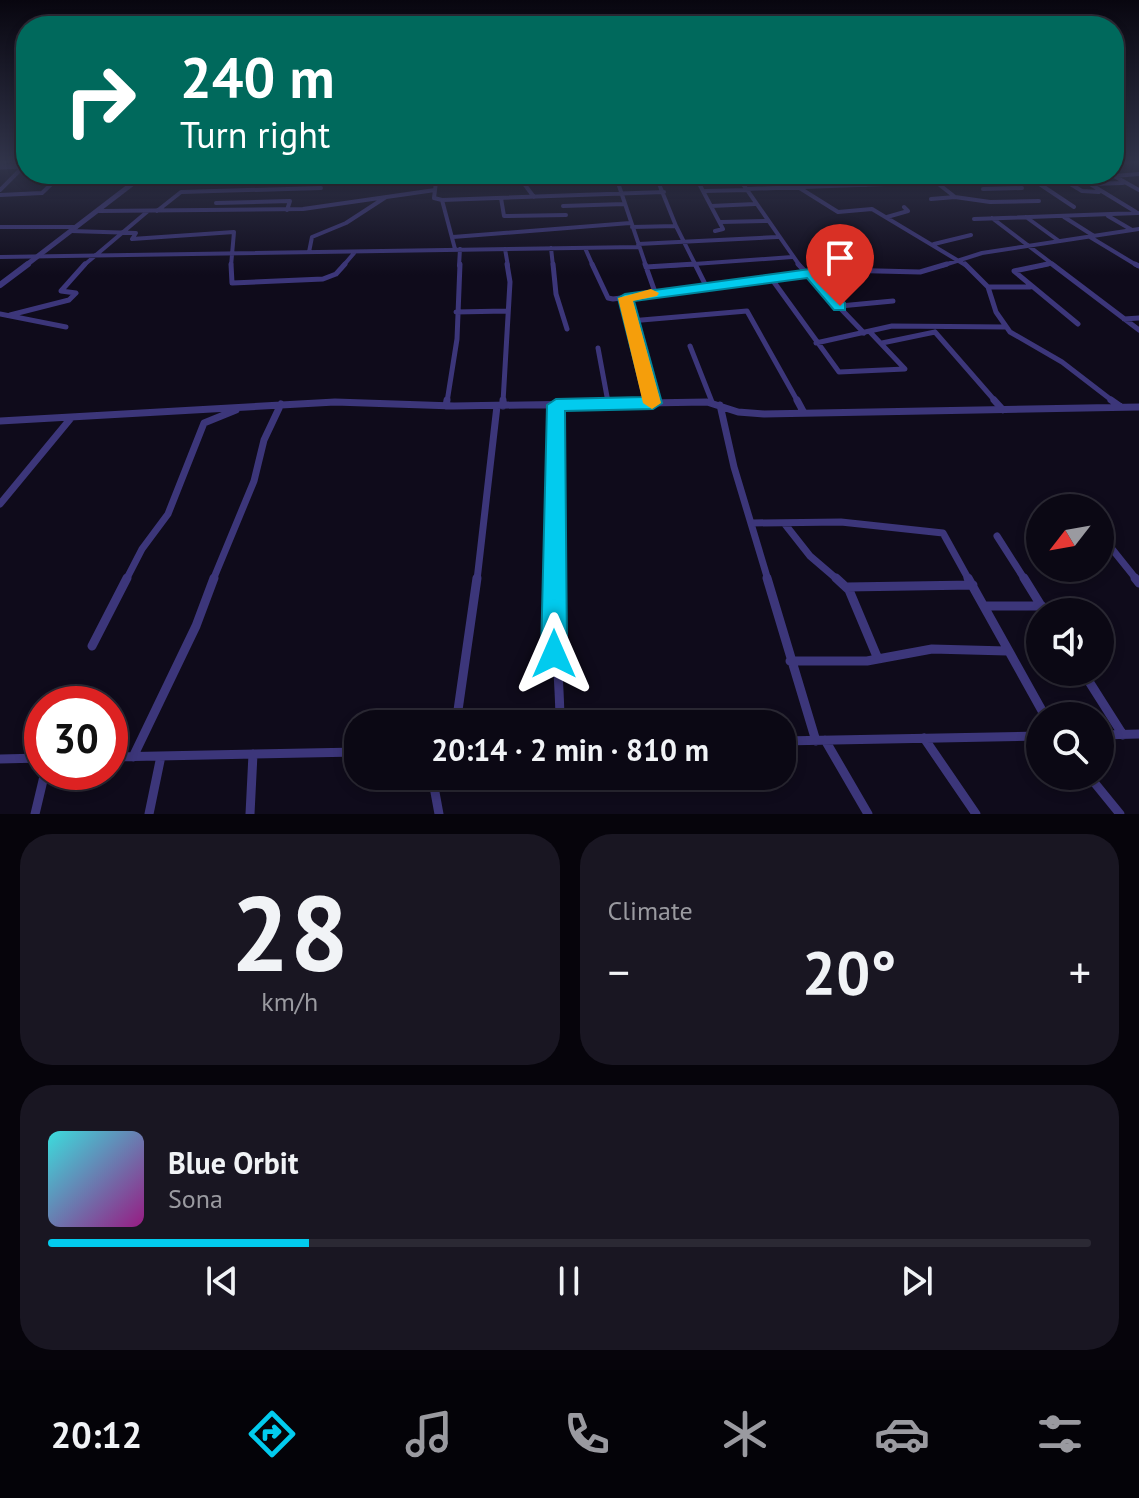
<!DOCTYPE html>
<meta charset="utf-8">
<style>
:root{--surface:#0b0814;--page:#191622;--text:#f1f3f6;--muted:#9a9aa0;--line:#2b2934;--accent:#02cbee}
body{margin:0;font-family:"PT Sans",sans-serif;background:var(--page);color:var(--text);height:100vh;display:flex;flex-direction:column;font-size:30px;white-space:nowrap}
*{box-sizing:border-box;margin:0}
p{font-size:26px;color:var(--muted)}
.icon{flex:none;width:44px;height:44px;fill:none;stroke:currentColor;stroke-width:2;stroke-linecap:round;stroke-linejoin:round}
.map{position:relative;height:814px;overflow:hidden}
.details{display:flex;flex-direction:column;gap:20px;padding:20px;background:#06040b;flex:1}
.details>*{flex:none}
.top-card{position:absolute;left:16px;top:16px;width:1108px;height:168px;border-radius:32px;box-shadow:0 4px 12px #0003,0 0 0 2px var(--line);background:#00695c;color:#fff;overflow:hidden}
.needle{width:52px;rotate:239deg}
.controls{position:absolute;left:1026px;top:494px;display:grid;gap:16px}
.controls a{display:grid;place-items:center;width:88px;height:88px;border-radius:50%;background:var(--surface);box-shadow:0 4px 12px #0003,0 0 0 2px var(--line);font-size:40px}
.speed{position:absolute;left:24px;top:686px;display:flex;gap:16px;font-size:40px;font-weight:700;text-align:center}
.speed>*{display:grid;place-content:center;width:104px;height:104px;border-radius:50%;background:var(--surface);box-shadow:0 4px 12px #0003,0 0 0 2px var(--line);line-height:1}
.speed .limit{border:12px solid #d22;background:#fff;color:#111}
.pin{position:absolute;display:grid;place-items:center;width:68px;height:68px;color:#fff;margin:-82px -34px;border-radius:50% 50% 50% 0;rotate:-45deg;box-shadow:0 0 8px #0007}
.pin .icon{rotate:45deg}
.me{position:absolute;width:88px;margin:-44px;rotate:0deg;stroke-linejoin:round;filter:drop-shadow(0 0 6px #0008)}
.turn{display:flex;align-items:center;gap:28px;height:168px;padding:0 32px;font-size:36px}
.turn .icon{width:104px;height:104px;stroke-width:2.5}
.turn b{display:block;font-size:56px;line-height:68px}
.big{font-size:60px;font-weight:700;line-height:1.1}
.details .tile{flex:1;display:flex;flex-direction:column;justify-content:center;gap:12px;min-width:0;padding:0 28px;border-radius:32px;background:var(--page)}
.details .dial{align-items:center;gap:0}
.dial b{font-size:104px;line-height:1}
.song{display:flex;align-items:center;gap:24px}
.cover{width:96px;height:96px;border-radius:12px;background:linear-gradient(135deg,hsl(180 70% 55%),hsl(310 70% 35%))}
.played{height:8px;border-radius:4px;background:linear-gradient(90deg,var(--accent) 25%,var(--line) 25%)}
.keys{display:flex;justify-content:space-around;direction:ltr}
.heat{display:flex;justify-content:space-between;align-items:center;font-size:44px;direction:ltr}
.details .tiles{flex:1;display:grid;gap:20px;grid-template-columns:1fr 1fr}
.tile:last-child{grid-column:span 2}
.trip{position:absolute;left:344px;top:710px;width:452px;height:80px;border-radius:32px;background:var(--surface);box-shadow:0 4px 12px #0003,0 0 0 2px var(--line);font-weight:700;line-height:80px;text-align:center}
.tabs{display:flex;height:128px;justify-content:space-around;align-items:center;background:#040308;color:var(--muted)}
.tabs .icon{width:56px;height:56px}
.tabs .current{color:var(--accent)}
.tabs b{font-size:36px;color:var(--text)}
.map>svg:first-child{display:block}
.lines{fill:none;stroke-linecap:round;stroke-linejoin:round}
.minor-far3{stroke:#3c367a;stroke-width:4}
.minor-far2{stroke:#3c367a;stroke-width:5}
.minor-far1{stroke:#3c367a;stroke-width:7}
.minor{stroke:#3c367a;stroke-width:9}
.tertiary-far1{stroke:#3c367a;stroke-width:5}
.tertiary{stroke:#3c367a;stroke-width:6}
.route{fill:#02cbee;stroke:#01849b;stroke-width:2}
.slow{fill:#f59e0b}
</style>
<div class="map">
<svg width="1139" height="814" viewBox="0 0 1139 814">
<rect width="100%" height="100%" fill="#0f0b1b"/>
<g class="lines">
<path class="minor-far3" d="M1114,162L1134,161
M0,164L5,161
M437,174L434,198L442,200L664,192
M615,174L646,266
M694,174L723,229L715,231
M736,174L800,266
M791,174L802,187
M824,174L836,185
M856,174L866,185
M890,174L897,184
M954,174L964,181
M1139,174L1114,176L1139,190
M1077,176L1136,212
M140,178L217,174
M696,178L737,176
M1032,179L1074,207
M1062,179L1082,191L1099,192
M617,180L657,178
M1090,184L1123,183
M798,187L838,212L872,209L967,266
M746,189L1079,177
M983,189L1022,188
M0,190L24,166
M705,191L747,190
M0,195L42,193L62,174
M534,197L522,181L555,175H615
M955,197L990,202L1039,201
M501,198L504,216L566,215
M931,199L955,197L936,182
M442,200L455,249
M216,203L290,201L287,210
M563,206L624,204
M711,206L755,204
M99,211L303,209L435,190
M157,211L181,192L321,188
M1108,216L1132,230
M887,217L908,211L904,207
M1026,217L1059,241
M1064,217L1094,236
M992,218L1055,266
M974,219L1138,213
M721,222L766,221
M676,226L696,266
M0,227H76
M632,227L676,226L655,174
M71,231L136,233L132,239L234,232L231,266
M453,237L630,223
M1090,237L1138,266
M638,244L777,237
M934,244L971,235
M551,248L553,266
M585,248L593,266
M505,249L508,266
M309,252L312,237L346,223L386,197
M0,257L639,247
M83,266L148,211
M343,266L355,252
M459,266L460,249
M666,266L792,257
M941,266L982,253L1139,229
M1039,266L1051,263"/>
<path class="minor-far2" d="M231,264L232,283L323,279L336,274L345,264
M553,264L556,294L567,329
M592,264L608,298L613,299L838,270L920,272L947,264
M645,264L655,292
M695,264L706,286
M798,264L864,333
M965,264L988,287L996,312L1010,332L1062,362L1114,402
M1048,264L1014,271L1078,324
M1052,264L1139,330
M1135,264L1139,266
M646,267L695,264
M771,278L839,372L905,369L870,332
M988,287H1030
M625,298L653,402
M840,306L893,301
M456,312L506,311
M0,314L66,327
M10,315L69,300L76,293L61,291L85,264
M1124,319L1139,318
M630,321L747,311L798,402
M935,332L996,402
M816,343L892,326L1005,327
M882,343L935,332
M690,346L712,402
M598,348L608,402
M447,402L457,339L460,264
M503,402L510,282L507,264"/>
<path class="minor-far1" d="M607,400L608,404
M652,400L653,403
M797,400L804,413
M994,400L1003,410
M1111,400L1121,407
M720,405L734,467L768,580
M446,406L447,400
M503,406V400
M0,421L335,402L454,406L707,402L738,412L764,414L1139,407
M0,504L71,418
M752,523L841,522L943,533L969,580
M784,523L810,556L838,580
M1100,534L1137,580
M997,536L1025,580
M126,580L142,549L168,514L204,423L236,410
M213,580L254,481L264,440L281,404
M477,580L497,406
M554,580L556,405"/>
<path class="minor" d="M554,578C553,628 560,675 560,724
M767,578L816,741
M836,578L849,590L878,659
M968,578L1045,716
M1024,578L1045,612
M1135,578L1139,583
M847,587L973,585
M984,606H1042
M92,646L127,578
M790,661H867L932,649L1007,651
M1083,672L1123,735
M456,724L477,578
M1100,735L1139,734
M924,738L976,814
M825,740L868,814
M782,741L1040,736
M110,757L358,752
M133,757L196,626L214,578
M0,759L42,758
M432,776L439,814
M1089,776L1120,814
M35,814L45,772
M149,814L161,756
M250,814L253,754"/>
<path class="tertiary-far1" d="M0,167L26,166
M25,266L145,174"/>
<path class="tertiary" d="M0,285L28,264"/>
</g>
<linearGradient id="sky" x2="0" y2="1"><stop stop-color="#08060f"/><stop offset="0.59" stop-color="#31344a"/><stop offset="1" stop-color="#31344a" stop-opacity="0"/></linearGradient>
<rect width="1139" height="275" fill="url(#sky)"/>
<path class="route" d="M810,269L845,303V310H834L807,278L634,301L662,403L653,409L565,411L567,654L563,663L554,666L544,663L541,654L547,405L556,399L643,397L618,298L625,294Z"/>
<path class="slow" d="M651,289L659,293L657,296L633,301L661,403L652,409L643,403L618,298Z"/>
</svg>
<div class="controls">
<a><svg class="needle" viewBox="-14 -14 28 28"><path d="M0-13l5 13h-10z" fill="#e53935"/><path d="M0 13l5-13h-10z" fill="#9a9aa0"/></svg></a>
<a><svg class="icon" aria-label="sound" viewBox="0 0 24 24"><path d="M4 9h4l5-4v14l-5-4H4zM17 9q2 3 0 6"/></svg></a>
<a><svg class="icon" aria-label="search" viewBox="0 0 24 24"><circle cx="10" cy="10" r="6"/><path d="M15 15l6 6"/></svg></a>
</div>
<div class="speed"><div class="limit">30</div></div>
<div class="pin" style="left:840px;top:306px;background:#d93025"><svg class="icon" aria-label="arrive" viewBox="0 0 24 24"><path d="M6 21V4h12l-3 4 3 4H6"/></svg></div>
<svg class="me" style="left:554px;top:654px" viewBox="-20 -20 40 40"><path d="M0-17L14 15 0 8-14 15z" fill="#02cbee" stroke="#fff" stroke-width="4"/></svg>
<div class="trip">20:14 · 2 min · 810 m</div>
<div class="top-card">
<div class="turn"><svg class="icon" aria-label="right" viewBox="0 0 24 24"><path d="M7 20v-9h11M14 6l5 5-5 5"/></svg><div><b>240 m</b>Turn right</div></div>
</div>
</div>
<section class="details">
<div class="tiles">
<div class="tile dial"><b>28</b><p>km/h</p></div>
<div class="tile"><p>Climate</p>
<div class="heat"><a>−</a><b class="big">20°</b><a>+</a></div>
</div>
<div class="tile">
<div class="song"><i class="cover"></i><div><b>Blue Orbit</b><p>Sona</p></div></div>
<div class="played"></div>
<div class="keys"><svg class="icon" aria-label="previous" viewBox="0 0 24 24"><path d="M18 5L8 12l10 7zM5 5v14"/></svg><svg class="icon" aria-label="pause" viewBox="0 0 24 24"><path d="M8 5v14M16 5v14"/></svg><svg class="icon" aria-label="next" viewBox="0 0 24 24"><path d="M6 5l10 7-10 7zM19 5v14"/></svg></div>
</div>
</div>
</section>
<nav class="tabs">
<b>20:12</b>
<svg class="icon current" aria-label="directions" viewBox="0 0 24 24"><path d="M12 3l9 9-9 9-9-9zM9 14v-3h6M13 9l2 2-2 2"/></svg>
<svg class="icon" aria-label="music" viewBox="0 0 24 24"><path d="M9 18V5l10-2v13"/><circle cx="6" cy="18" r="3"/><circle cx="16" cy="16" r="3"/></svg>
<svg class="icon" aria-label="phone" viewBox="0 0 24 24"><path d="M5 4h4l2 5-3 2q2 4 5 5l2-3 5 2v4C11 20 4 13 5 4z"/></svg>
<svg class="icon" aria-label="climate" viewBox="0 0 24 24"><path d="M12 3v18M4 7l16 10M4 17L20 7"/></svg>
<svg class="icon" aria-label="car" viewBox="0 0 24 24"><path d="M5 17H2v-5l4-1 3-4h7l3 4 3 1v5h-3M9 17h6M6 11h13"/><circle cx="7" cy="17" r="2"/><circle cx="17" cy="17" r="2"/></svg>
<svg class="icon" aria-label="filters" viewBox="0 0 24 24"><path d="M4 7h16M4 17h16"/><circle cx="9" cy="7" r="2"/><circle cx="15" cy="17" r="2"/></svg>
</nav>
